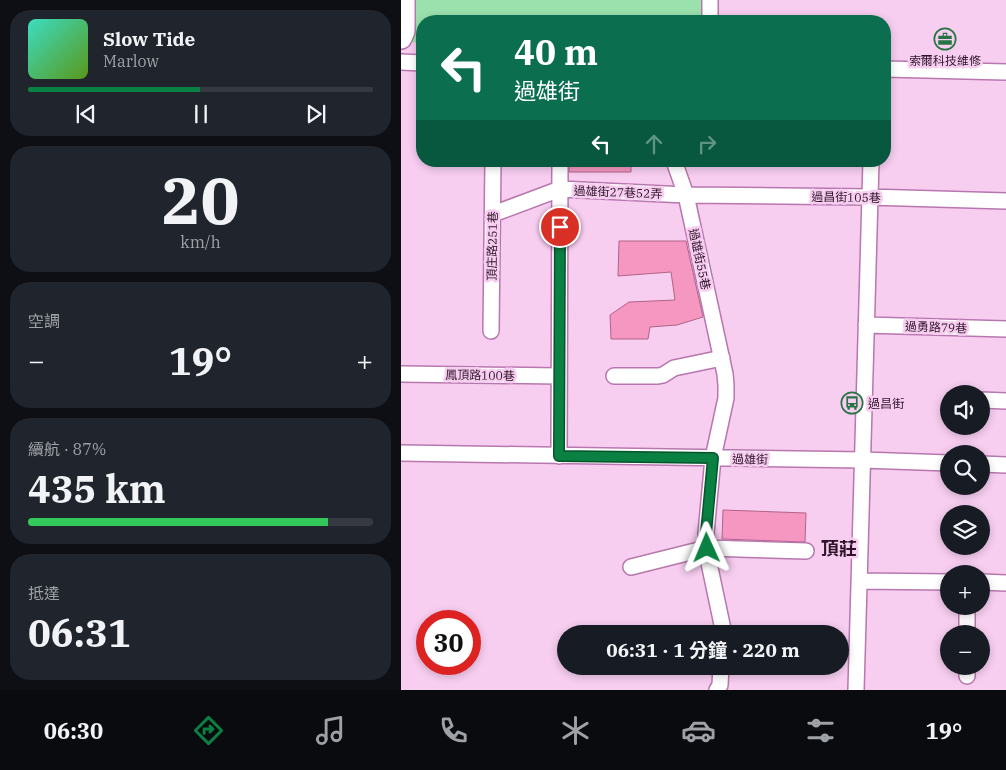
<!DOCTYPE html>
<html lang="zh-TW">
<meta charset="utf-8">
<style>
:root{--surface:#171b24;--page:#20242c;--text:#f1f3f6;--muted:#9ea1a6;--line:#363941;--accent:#0b8043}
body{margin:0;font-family:"IBM Plex Serif","Noto Sans TC",serif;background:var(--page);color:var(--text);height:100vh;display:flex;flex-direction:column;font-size:19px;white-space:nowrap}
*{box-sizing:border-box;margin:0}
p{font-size:16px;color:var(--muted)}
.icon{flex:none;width:28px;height:28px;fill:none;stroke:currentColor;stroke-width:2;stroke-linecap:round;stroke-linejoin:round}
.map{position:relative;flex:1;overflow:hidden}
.panel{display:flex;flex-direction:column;gap:10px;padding:10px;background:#0d0f14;width:401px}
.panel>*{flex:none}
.banner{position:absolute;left:15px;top:15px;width:475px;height:152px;border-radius:20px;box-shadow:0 2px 8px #0003;background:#0b6e4f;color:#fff;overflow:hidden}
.fabs{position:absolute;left:539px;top:385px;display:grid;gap:10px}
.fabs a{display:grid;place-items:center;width:50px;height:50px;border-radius:50%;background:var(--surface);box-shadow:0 2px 8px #0003;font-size:25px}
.speed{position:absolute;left:15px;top:610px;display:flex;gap:10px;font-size:25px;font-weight:700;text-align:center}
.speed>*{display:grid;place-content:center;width:65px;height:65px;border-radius:50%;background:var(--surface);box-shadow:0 2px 8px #0003;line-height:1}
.speed .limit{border:8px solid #d22;background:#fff;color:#111}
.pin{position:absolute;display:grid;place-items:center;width:42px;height:42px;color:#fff;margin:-21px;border:2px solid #fff;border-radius:50%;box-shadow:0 1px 5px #0007}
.me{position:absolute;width:55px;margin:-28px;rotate:359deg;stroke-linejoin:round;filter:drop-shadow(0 0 4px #0008)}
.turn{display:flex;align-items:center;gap:18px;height:105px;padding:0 15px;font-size:22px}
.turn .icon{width:65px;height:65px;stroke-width:2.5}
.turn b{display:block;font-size:35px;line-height:42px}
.lanes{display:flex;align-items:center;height:48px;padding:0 15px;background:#0003;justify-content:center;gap:25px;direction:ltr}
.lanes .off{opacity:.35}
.big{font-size:38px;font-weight:700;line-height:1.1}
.panel .widget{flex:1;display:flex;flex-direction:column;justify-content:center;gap:8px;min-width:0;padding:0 18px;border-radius:20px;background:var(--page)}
.panel .dial{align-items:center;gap:0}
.dial b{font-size:65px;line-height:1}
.song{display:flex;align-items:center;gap:15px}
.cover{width:60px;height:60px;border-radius:8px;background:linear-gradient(135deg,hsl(170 70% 55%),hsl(90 70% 35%))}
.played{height:5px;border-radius:2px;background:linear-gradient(90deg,var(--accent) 50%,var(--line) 50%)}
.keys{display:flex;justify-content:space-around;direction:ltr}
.heat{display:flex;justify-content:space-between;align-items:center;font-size:28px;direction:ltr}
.charge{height:8px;border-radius:4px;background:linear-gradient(90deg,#34c759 87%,var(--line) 0)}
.trip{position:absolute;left:156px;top:625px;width:292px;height:50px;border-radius:25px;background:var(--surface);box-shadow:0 2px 8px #0003;font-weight:700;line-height:50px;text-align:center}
.dock{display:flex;height:80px;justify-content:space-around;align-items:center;background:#090b0e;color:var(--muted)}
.dock .icon{width:35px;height:35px}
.dock .current{color:var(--accent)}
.dock b{font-size:22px;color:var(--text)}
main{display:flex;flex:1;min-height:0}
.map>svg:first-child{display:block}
.green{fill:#9ae1ad}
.building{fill:#f597c1;stroke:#b16487}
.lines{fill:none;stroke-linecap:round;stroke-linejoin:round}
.street-casing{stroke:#b877ae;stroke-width:18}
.secondary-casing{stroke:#b877ae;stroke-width:24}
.street{stroke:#fff;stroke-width:15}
.secondary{stroke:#fff;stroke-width:21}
.route-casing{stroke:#07532c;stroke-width:12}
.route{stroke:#0b8043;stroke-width:9}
.labels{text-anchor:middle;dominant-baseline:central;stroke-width:5;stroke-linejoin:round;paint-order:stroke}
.poi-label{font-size:12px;fill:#2e142a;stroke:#f7cdf0}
.street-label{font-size:12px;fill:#2e142a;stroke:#f7cdf0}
.district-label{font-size:18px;font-weight:bold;fill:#2e142a;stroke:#f7cdf0}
</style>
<main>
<section class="panel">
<div class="widget">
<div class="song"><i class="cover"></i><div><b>Slow Tide</b><p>Marlow</p></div></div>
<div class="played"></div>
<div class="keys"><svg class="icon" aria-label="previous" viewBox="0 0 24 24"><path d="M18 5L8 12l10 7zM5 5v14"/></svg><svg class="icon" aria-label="pause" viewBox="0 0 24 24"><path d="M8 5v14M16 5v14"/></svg><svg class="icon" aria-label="next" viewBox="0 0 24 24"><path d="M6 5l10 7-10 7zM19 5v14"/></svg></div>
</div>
<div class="widget dial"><b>20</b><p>km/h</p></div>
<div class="widget"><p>空調</p>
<div class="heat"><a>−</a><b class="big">19°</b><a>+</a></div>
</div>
<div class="widget"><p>續航 · 87%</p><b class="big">435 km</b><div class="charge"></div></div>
<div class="widget"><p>抵達</p><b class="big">06:31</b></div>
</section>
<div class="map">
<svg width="605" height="690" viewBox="0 0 605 690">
<rect width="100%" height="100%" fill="#f7cdf0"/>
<path class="green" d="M13,0H307V21H21V47L11,41Z"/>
<path class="building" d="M168,161H230V172H168Z
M218,241H285L302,317L276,325L249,327L247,339H210L209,315L228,302L274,300L270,272L217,276Z
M322,510L405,513L404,542L321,539Z"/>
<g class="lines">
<g class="street-casing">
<path id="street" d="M309,21V0
M0,62L21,63
M484,69L605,72
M273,161L285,195L324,374L325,385V398L312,458L305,533L308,563L323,634
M92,214L159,189L285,195L468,197L605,201
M465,325L605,329
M90,331L92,161
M0,374L158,376
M213,376H257L262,375L273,368L321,358
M580,400L605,401
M0,453L462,460L548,463
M158,456L159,161
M580,464L605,465
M230,567L306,548L405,551
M458,581L548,582
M580,582L605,583
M566,606V634
M566,666V676
M316,690L319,685L320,666
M455,690L470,161"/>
</g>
<g class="secondary-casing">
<path id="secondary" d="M0,38L3,31V0"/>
</g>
<use href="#street" class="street"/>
<use href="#secondary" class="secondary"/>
</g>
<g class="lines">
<g class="route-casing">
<path id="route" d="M159,227L158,456L312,458L305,533L306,548"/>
</g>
<use href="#route" class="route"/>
</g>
<defs>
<g id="office-ring" transform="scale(1.125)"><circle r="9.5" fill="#f7cdf0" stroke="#277443" stroke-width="1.5"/><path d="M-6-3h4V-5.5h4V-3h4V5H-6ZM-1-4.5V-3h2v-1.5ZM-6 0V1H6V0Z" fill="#277443"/></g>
<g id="bus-ring" transform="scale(1.125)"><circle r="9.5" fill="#f7cdf0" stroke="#277443" stroke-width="1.5"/><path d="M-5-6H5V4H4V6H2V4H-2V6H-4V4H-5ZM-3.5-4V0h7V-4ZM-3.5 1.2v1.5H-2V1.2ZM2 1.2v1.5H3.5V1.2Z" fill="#277443"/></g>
</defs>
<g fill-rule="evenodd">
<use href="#office-ring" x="544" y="39"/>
<use href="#bus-ring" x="451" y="403"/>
</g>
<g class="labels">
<g class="poi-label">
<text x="544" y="60">索爾科技維修</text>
<text x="467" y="403" text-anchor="start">過昌街</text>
</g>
<g class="street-label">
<text transform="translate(217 192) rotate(2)">過雄街27巷52弄</text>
<text transform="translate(445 197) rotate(1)">過昌街105巷</text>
<text transform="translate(91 246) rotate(-89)">頂庄路251巷</text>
<text transform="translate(299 259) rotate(78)">過雄街55巷</text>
<text transform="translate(535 327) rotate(2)">過勇路79巷</text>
<text transform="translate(79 375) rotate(1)">鳳頂路100巷</text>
<text transform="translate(349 459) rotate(1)">過雄街</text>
</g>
<g class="district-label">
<text x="438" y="548">頂莊</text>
</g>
</g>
</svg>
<div class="fabs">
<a><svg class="icon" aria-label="sound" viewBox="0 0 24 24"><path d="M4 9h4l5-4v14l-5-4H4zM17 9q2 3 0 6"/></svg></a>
<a><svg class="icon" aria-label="search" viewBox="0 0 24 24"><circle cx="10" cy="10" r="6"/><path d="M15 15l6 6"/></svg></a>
<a><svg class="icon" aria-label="layers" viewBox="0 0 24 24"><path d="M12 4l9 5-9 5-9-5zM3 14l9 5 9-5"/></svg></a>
<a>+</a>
<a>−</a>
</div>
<div class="speed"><div class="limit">30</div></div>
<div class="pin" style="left:159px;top:227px;background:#d93025"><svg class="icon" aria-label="arrive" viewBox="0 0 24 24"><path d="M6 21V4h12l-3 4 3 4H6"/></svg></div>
<svg class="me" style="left:306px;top:548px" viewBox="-20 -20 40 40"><path d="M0-17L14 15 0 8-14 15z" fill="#0b8043" stroke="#fff" stroke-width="4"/></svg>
<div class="trip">06:31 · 1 分鐘 · 220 m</div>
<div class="banner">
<div class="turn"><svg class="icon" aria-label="left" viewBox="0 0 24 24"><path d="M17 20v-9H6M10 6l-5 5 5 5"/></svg><div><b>40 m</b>過雄街</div></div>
<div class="lanes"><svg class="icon" aria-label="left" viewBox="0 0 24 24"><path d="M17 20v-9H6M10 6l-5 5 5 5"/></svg><svg class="icon off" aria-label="ahead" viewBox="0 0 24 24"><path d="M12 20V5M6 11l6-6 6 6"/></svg><svg class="icon off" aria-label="right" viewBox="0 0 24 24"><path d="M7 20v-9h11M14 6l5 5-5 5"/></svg></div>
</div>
</div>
</main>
<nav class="dock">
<b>06:30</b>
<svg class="icon current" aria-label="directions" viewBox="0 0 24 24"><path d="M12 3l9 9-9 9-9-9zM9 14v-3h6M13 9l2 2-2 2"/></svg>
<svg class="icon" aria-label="music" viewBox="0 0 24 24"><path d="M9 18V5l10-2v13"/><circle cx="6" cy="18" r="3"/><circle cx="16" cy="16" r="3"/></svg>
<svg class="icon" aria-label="phone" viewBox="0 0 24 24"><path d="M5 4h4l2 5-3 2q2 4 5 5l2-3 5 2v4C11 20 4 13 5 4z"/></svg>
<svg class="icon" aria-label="climate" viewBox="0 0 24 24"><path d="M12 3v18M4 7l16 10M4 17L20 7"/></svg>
<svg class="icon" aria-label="car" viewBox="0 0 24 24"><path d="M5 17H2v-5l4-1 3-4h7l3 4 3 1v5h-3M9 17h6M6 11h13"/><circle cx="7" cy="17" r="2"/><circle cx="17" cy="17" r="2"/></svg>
<svg class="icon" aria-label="filters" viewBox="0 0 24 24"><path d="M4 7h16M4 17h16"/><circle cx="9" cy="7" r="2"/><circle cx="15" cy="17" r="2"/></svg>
<b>19°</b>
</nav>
